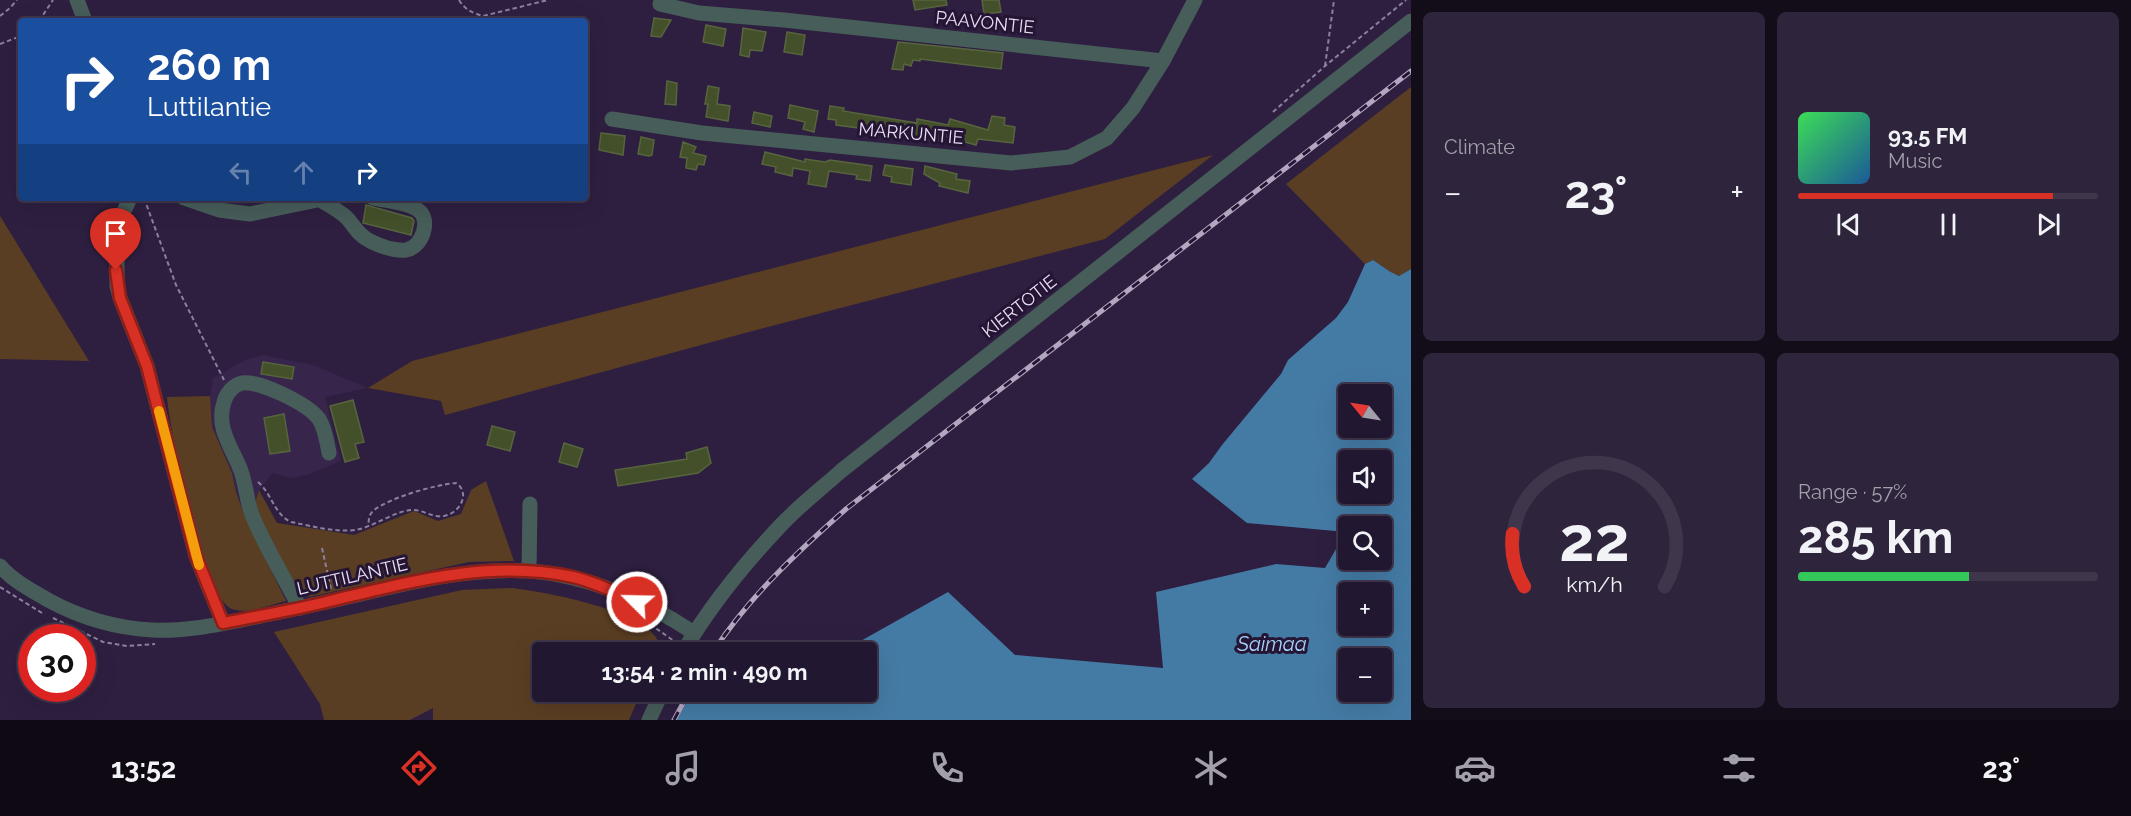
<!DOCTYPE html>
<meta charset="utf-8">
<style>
:root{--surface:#221730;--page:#2e243c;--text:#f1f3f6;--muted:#a29fab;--line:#3f364c;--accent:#d93025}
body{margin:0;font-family:Raleway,sans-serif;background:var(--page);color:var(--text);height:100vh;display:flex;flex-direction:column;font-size:22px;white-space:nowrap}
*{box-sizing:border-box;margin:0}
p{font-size:20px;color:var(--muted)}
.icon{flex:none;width:33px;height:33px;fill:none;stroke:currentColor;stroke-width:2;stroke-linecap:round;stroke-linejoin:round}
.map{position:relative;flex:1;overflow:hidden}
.drawer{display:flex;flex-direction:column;gap:12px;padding:12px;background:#130d1a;width:720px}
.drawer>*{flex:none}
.top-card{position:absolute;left:18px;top:18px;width:570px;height:183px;border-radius:6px;box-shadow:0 6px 24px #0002,0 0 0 2px var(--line);background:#1a4fa0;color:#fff;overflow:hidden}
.needle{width:39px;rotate:300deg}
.controls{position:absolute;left:1338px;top:384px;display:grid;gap:12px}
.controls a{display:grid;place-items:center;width:54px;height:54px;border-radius:6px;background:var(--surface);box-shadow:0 6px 24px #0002,0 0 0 2px var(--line);font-size:30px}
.speed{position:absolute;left:18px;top:624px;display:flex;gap:12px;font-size:30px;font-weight:700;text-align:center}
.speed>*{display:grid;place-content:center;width:78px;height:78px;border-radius:50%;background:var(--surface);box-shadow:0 6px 24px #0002,0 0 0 2px var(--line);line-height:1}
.speed .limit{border:9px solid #d22;background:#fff;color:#111}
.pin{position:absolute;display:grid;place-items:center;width:51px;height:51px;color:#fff;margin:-62px -26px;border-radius:50% 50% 50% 0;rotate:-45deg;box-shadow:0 0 6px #0007}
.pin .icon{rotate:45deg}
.me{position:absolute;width:66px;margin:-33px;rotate:293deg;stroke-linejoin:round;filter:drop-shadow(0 0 4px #0008)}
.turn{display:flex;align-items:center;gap:21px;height:126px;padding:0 30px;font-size:27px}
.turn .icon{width:78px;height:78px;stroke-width:2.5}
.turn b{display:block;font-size:42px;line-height:51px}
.lanes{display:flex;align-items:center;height:57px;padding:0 30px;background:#0003;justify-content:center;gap:30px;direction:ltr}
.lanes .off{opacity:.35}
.big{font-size:45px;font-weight:700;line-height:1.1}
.drawer .card{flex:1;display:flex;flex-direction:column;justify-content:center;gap:9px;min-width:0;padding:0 21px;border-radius:9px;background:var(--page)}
.drawer .dial{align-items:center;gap:0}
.dial svg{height:156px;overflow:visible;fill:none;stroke:var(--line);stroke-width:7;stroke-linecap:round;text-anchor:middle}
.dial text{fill:var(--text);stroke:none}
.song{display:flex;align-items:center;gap:18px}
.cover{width:72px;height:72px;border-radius:9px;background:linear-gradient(135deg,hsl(130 70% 55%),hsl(210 70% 35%))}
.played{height:6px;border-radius:3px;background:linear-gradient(90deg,var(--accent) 85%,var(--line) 85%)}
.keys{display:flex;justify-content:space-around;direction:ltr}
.heat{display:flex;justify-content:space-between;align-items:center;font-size:33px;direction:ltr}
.charge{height:9px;border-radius:4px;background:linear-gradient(90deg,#34c759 57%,var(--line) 0)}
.drawer .tiles{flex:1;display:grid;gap:12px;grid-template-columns:repeat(2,1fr)}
.trip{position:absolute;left:532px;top:642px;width:345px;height:60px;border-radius:6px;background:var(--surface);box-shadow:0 6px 24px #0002,0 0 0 2px var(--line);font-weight:700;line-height:60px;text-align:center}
.tab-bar{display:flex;height:96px;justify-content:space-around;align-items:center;background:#0e0913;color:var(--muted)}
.tab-bar .icon{width:42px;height:42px}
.tab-bar .active{color:var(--accent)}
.tab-bar b{font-size:27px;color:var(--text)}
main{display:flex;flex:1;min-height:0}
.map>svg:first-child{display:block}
.built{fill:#37254c}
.green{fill:#5a3e23}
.water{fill:#447ba5;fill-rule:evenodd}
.building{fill:#44502a;stroke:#57653e;stroke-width:1.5}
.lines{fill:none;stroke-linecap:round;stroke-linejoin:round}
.path{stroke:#8c809c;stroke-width:2;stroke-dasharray:4.5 3;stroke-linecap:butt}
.minor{stroke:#475d5a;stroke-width:15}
.rail-casing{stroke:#b2a7c0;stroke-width:5}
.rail{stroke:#251535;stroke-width:3;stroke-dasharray:9;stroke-linecap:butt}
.route-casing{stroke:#8d1f18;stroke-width:15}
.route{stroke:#d93025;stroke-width:10}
.slow{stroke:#f59e0b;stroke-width:10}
.labels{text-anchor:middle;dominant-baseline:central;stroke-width:6;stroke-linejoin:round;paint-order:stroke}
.street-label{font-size:18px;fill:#e8dff5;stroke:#251535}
.water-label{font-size:20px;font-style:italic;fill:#a5d2f8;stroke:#251535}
</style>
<main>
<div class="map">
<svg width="1411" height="720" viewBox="0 0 1411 720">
<rect width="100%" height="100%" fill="#2e1f40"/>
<path class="built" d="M262,355L313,365L368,388L325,397L341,461L307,475L292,478L273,473L259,490L255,503L299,588L309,597L286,601L246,520L236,492L232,473L212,427L210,396L213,378L245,360Z"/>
<path class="green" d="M1411,87V269L1399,276L1389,271L1373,260L1365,264L1286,184Z
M1213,155L1105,239L745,333L445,415L441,401L368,388L412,361Z
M0,216L89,361L0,359Z
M210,396L212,427L232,473L236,492L246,520L286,601C271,604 248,615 232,609C203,599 170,431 167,397Z
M486,481L514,561L469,562L309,597C283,574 267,535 255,503L259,490L277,523L354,535L414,511L438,521L461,514L471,490Z
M513,588C542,592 666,612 660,652H543V692H641L629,720H433V708L410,720H324L320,704L274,632L462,590Z"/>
<path class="water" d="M1373,260L1389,271L1399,276L1411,269V720H676L693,692H867V652H841L948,592L1015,655L1163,668L1156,592L1276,564L1325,568L1346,532L1247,523L1192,479L1209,463L1222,445L1281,374L1288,360L1336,318L1348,302L1365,264ZM1348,394H1382V428H1348ZM1348,460H1382V494H1348ZM1348,526H1382V560H1348ZM1348,592H1382V626H1348ZM1348,658H1382V692H1348Z"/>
<path class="building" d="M913,0H946L947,5L915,10Z
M982,0H999L1001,12L984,14Z
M654,18L671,20L661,37L651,36Z
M706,25L726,29L723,46L703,42Z
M743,28L766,32L762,51L750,50L749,57L740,55Z
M787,32L805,35L802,55L784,52Z
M898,42L1003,53L1001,69L920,59V61L913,60L911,66L904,64L903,70L892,69Z
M667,81L677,83L676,105L665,104Z
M708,86L719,88L717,104L730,106L728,121L706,117L708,104H705Z
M790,105L818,111L814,132L803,129L805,122L788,118Z
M830,106L844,108L843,111L917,123V119L948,125L950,119L988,130L992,116L1005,118L1004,125L1015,127L1013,143L978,139L976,145L940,135L939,141L880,133L881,129L858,126V128L836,125V120L828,119Z
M754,112L772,116L770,127L752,123Z
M601,133L625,136L623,155L599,150Z
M641,137L654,140L652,155L649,156L638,154Z
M683,142L696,147L693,153L706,156L704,165L698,164L696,170L686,168L687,158L680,157Z
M765,152L805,162V159L825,162L830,160L872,166L870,181L856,179L857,175L829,171L826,187L808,184L810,171L793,168L792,176L775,172L776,167L762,164Z
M885,165L913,169L911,185L891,182L892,177L883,175Z
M925,166L957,174L956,179L970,181L968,193L939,186L940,183L924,174Z
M366,205L412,218L414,221L411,235L363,223Z
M263,362L294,367L292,379L261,374Z
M353,400L364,442L355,444L359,458L345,462L330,406Z
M284,414L290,451L270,454L264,418Z
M492,426L515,432L510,451L487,445Z
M564,443L583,449L577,467L559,462Z
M707,447L711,463L698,473L618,486L615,470L687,459L686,453Z"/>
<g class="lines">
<path class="path" d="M459,0C465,10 473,13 483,16L548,0
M0,16L10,8L17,0
M39,21L53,0
M0,44L21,36
M1325,66L1334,0
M1273,112L1325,66L1406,0
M144,198L176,285L224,380
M258,482C272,494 274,514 291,522C312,526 339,534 360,529C376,525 397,510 413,510C424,510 432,518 444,516C460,513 471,493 456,483C434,485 392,497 374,510C369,514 368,520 369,526
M322,548L331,589
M0,587L42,613
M53,618L103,642L127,646L155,644
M644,620L674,641"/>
<path class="minor" d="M77,0L85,21
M660,4L699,13L784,20L1163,61
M612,119L702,133L1011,163L1070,157L1107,138L1133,108L1163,61L1195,0
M130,198L121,218L117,239V286L120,298L147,366L196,556L223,623
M184,198L219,210L250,214L327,198
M320,200C329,205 340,211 347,218C355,227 359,236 370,241C380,246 395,251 406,250C422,248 432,219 418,210C407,202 386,201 373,198
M0,566C13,581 31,590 48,600C79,617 116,628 152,630C183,632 215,625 246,619C280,612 314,605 348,597C408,583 468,567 531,571C589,576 646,601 694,633
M529,571L530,504
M300,608C285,579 264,545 252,515C246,499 246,481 239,466C230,445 216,426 224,402C226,394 233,385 242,383C259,380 308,404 319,419C325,428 327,442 329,453
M683,652C710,606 745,563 782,524C800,505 821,489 841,471L1411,21
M649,720L662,692"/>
<g class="rail-casing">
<path id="rail" d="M713,652C749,597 797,552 846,509L1411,71
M674,720L689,692"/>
</g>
<use href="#rail" class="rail"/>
</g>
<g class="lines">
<g class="route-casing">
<path id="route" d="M116,270L120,298L147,366L196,556L223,623C259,616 294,610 330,601C410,582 491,559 573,577C596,582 616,593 637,602"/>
</g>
<use href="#route" class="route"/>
<path class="slow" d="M159,411L199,565"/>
</g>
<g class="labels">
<g class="street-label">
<text transform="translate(985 22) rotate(6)">PAAVONTIE</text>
<text transform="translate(911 133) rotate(5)">MARKUNTIE</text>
<text transform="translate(1019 306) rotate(-38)">KIERTOTIE</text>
<text transform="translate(352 576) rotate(-13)">LUTTILANTIE</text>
</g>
<g class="water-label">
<text x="1272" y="644">Saimaa</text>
</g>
</g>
</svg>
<div class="controls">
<a><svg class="needle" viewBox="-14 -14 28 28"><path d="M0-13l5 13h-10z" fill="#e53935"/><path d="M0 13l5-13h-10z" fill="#a29fab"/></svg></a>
<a><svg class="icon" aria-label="sound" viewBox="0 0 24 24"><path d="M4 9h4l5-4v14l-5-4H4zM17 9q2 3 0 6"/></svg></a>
<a><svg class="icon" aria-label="search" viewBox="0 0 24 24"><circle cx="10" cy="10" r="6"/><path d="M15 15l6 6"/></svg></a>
<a>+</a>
<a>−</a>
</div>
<div class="speed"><div class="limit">30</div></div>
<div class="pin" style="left:116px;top:270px;background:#d93025"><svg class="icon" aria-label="arrive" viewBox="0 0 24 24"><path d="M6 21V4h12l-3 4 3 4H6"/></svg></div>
<svg class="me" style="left:637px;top:602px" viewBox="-20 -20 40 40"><circle r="17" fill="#d93025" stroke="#fff" stroke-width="3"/><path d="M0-11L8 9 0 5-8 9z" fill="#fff"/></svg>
<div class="trip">13:54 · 2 min · 490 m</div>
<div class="top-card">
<div class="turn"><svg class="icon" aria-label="right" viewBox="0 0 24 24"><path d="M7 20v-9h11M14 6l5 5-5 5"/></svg><div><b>260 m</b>Luttilantie</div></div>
<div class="lanes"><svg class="icon off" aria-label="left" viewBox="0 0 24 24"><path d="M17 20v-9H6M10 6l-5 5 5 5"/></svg><svg class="icon off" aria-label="ahead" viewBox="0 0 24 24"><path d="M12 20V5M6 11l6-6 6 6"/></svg><svg class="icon" aria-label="right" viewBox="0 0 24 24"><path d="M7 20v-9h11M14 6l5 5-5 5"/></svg></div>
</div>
</div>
<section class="drawer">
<div class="tiles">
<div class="card"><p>Climate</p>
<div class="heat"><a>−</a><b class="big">23°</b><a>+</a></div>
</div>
<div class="card">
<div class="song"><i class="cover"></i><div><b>93.5 FM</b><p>Music</p></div></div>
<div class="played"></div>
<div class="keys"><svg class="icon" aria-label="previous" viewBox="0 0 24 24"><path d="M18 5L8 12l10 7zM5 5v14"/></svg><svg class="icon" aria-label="pause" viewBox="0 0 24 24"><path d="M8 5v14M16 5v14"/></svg><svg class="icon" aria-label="next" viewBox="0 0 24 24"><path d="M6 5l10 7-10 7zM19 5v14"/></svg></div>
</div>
<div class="card dial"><svg viewBox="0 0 100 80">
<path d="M14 69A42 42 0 1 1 86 69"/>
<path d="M14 69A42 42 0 0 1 8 42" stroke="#d93025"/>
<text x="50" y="56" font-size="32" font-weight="700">22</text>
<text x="50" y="72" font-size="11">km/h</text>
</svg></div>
<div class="card"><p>Range · 57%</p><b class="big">285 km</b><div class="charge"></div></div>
</div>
</section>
</main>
<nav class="tab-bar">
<b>13:52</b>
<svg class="icon active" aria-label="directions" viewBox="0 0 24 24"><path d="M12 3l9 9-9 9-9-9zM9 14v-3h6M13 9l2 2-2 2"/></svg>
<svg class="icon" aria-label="music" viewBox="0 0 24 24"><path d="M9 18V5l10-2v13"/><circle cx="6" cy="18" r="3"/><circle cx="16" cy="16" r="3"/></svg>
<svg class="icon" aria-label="phone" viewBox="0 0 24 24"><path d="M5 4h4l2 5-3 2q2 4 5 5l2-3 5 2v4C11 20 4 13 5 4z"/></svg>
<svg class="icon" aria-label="climate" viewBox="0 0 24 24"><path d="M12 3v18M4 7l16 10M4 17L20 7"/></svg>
<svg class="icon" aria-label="car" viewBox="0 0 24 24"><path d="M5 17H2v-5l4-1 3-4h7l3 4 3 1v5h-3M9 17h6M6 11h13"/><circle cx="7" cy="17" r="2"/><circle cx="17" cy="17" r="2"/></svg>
<svg class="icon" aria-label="filters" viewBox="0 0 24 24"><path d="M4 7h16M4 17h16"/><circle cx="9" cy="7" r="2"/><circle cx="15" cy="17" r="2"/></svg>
<b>23°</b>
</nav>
